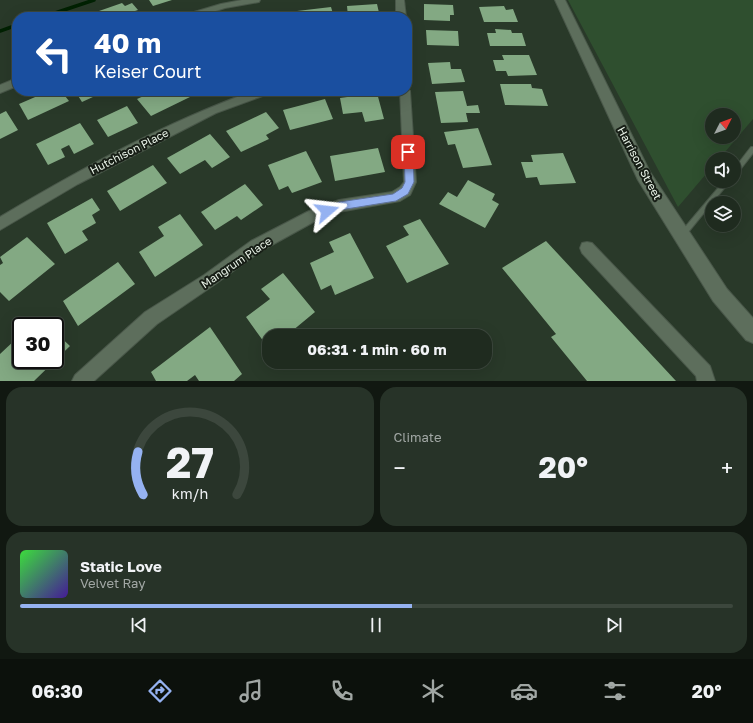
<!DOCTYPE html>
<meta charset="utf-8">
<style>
:root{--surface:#1f2b1f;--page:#273328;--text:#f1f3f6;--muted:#a1a7a4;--line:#3c473d;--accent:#95b2f1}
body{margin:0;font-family:"Golos Text",sans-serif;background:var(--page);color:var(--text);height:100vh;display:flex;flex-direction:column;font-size:15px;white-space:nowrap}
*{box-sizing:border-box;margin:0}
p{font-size:13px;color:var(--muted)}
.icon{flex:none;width:22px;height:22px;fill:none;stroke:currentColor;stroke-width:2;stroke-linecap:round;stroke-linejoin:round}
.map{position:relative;height:381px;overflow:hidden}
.side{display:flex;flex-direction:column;gap:6px;padding:6px;background:#111811;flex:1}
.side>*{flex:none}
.guide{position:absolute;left:12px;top:12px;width:400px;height:84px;border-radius:16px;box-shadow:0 4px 16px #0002,0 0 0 1px var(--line);background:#1a4fa0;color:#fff;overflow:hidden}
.needle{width:26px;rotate:48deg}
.controls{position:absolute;left:705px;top:108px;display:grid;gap:8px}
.controls a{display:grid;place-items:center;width:36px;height:36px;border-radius:50%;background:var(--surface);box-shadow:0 4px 16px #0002,0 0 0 1px var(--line);font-size:20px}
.speed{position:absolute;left:12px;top:317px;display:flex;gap:8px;font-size:20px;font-weight:700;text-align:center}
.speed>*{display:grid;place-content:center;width:52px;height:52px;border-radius:50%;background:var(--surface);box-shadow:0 4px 16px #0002,0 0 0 1px var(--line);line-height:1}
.speed .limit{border:2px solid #111;border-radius:6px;background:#fff;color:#111}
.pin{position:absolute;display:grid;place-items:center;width:34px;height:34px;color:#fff;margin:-17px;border-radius:8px;box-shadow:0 2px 6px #0006}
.me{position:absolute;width:44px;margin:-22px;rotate:73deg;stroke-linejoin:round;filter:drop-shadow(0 0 3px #0008)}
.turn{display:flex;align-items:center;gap:14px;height:84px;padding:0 16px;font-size:18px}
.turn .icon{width:52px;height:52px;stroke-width:2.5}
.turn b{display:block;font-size:28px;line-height:34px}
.big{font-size:30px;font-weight:700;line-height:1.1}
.side .widget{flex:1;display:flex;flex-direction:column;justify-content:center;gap:6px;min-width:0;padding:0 14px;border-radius:16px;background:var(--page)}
.side .dial{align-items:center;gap:0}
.dial svg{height:104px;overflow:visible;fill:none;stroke:var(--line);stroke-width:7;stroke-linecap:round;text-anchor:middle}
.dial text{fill:var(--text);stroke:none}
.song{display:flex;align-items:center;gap:12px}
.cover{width:48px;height:48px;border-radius:6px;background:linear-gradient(135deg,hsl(120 70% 55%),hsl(260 70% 35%))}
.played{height:4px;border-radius:2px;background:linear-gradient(90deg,var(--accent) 55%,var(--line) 55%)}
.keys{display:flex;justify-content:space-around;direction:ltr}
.heat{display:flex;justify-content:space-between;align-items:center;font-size:22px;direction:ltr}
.side .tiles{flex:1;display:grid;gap:6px;grid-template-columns:1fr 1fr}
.widget:last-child{grid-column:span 2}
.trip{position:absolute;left:262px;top:329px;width:230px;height:40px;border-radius:16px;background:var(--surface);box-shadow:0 4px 16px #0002,0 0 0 1px var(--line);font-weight:700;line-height:40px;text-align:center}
.dock{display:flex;height:64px;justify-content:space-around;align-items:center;background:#0c110c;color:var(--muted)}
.dock .icon{width:28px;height:28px}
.dock .on{color:var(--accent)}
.dock b{font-size:18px;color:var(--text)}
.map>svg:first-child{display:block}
.green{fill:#2f4f2f;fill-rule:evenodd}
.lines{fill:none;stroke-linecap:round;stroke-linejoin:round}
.stream{stroke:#002102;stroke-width:3.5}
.building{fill:#83a983}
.service-casing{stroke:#495749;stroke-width:2}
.minor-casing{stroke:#495749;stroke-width:2}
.tertiary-casing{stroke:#495749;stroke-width:2}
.service{fill:#5d6e5c;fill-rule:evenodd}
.minor{fill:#5d6e5c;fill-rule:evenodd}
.tertiary{fill:#5d6e5c;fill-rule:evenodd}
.route{fill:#95b2f1;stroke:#61749d}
.labels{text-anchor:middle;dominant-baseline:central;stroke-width:4;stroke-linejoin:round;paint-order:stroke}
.street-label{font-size:11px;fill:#eaf4e9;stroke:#171e16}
</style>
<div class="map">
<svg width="753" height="381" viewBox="0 0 753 381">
<rect width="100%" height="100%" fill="#293929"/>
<path class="green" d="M568,0H753V119L719,159H712V167L678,207ZM712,115H734V137H712Z"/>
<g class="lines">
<path class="stream" d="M43,17L94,0
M0,31L17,25"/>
</g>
<path class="building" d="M149,0H172L153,6Z
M122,3L125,6L132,3L138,10L120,16L121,17H104L99,11Z
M377,4L380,17H348L347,6Z
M424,4L453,5L454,15H450V21L424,20Z
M504,6L506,10L513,9L518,22H484L479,7Z
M331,7L334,17H298L297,11Z
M286,13L288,17H270L269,16Z
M495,29L511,30L512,33H522L526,46H490L487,33H496Z
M426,30L458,31L459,46L427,45Z
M502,55H529L537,75L508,76L506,71H496L493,60H504Z
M450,62L451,69H461L465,82L432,84L428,63Z
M500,84H531L532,88L542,89L548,106L505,105Z
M49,91H61L69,101L28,120L19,104Z
M75,91H106L82,102Z
M155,91H185L190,97L151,116L137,99Z
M463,91L467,106L478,105L480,113H466L468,122L441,123L435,92Z
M377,93L384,119L365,122L362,112L343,114L340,98Z
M325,99L333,119L290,130L283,110Z
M127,106L138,123L108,137L97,120Z
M6,111L18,130L0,139V114Z
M266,112L279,128L266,135L269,139L241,152L226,131Z
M80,123L94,144L74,154L69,145L61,149L65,157L48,165L36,144Z
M478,128L492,165L463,168L455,144L448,145L444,132Z
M210,134L230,157L212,168L205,160L180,174L167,158Z
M378,148L385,172L335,181L330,156Z
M306,151L322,182L292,193L288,186L279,190L268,165Z
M563,153L576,183L540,185L537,177L526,178L521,162H533L531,155Z
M153,165L167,183L120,211L107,191Z
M468,180L495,194L492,200L499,204L485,228L439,204L448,192L457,197Z
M245,184L263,205L241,220L237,216L215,230L201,212Z
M92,198L100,210L92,215L96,223L82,231L88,240L65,254L47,223Z
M180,214L203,245L155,277L139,252L164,236L158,227Z
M420,219L449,264L407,283L386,246L409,235L403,226Z
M350,233L374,278L335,295L331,285L321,290L310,263L334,252L329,242Z
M27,237L55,264L9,301L0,292V265L3,263L0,257Z
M546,241L676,381H587L551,337L556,334L502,268Z
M118,262L135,284L78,326L63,301Z
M283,273L315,312L286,336H269V349L246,317L270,299L261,289Z
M210,327L242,374L234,381H199L195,375L187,381H156L151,372Z
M55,332L70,346L34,381H0V354L16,339L21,344V360H55Z"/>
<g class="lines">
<g class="service-casing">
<path id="service" d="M751,147H753V153L736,175H734V169Z
M724,181H730L685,236L683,237L681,236L680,234L681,232Z"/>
</g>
<g class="minor-casing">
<path id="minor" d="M242,0H260L259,2L225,8L197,17H182L184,15L221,4Z
M396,0H404L406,17H396Z
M17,78V86L0,93V85Z
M407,88L410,91L416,182L410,195L400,201L339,212L319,219L261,251L214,285L157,324L94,381H72L75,375L145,312L204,275L251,241L309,211L339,200L392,192L400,187L404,182L400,91H407Z
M253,91H269L268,94L216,113L78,184L0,230V217C81,169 164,123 253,91Z
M587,242L592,243L710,366L715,381H697L696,376L582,253L580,248L582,243Z"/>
</g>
<g class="tertiary-casing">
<path id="tertiary" d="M555,0H565L650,172L727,289L753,318V343L746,340L713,301L638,180Z"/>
</g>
<use href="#service" class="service"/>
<use href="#minor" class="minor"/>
<use href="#tertiary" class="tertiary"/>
</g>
<path class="route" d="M405,149H408L413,152L414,182L408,194L396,201L340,210L327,215L324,213L322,211L324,208L339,202L393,194L402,188L405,182L404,152Z"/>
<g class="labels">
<g class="street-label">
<text transform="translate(129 151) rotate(-27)">Hutchison Place</text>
<text transform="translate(640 163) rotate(62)">Harrison Street</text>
<text transform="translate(236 262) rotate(-34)">Mangrum Place</text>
</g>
</g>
</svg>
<div class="controls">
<a><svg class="needle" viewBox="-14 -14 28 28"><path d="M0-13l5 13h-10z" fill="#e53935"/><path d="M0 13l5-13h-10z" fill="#a1a7a4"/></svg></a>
<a><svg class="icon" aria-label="sound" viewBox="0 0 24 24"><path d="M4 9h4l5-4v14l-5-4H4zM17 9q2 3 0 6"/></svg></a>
<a><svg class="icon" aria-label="layers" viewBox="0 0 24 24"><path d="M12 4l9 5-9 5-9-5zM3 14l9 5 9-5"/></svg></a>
</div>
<div class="speed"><div class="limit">30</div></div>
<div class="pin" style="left:408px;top:152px;background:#d93025"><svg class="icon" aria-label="arrive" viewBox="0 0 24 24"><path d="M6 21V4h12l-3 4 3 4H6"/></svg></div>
<svg class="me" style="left:327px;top:211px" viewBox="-20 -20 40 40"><path d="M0-17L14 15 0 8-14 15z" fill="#95b2f1" stroke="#fff" stroke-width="4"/></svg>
<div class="trip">06:31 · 1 min · 60 m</div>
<div class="guide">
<div class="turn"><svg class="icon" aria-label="left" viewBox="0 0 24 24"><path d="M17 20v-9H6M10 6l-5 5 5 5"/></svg><div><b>40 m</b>Keiser Court</div></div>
</div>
</div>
<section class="side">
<div class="tiles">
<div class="widget dial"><svg viewBox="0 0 100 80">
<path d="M14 69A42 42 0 1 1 86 69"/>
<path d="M14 69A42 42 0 0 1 10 36" stroke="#95b2f1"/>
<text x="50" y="56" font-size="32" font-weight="700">27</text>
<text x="50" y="72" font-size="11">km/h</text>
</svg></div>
<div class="widget"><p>Climate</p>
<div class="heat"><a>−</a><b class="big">20°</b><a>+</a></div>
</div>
<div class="widget">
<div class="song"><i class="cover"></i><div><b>Static Love</b><p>Velvet Ray</p></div></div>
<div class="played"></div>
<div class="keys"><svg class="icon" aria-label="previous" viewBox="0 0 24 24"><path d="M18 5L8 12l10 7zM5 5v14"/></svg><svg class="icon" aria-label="pause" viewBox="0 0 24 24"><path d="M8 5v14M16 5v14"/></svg><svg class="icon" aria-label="next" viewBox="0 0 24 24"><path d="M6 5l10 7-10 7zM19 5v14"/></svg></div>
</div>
</div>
</section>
<nav class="dock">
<b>06:30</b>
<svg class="icon on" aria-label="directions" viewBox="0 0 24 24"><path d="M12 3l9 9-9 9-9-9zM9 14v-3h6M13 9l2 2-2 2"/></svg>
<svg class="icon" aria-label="music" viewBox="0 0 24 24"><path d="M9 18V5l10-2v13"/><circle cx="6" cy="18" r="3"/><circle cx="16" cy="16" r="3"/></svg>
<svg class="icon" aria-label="phone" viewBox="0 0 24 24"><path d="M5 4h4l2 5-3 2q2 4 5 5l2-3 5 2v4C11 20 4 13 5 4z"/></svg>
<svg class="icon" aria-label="climate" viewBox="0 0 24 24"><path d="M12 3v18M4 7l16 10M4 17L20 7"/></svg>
<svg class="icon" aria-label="car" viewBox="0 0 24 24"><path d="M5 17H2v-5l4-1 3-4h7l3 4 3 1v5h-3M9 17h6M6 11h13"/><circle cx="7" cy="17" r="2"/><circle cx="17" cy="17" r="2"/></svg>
<svg class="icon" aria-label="filters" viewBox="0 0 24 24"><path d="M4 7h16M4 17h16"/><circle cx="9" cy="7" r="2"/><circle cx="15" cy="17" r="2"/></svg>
<b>20°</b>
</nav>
